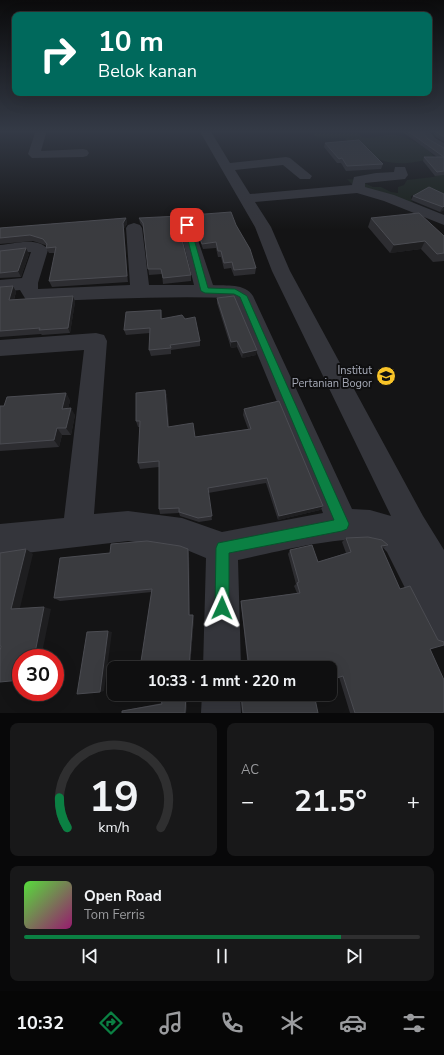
<!DOCTYPE html>
<html lang="id">
<meta charset="utf-8">
<style>
:root{--surface:#0f0f10;--page:#181819;--text:#f1f3f6;--muted:#9b9c9f;--line:#2f2f30;--accent:#0b8043}
body{margin:0;font-family:"Nunito Sans",sans-serif;background:var(--page);color:var(--text);height:100vh;display:flex;flex-direction:column;font-size:15px;white-space:nowrap}
*{box-sizing:border-box;margin:0}
p{font-size:13px;color:var(--muted)}
.icon{flex:none;width:22px;height:22px;fill:none;stroke:currentColor;stroke-width:2;stroke-linecap:round;stroke-linejoin:round}
.map{position:relative;height:713px;overflow:hidden}
.details{display:flex;flex-direction:column;gap:10px;padding:10px;background:#080809;flex:1}
.details>*{flex:none}
.banner{position:absolute;left:12px;top:12px;width:420px;height:84px;border-radius:8px;box-shadow:0 4px 16px #0002,0 0 0 1px var(--line);background:#00695c;color:#fff;overflow:hidden}
.speed{position:absolute;left:12px;top:649px;display:flex;gap:8px;font-size:20px;font-weight:700;text-align:center}
.speed>*{display:grid;place-content:center;width:52px;height:52px;border-radius:50%;background:var(--surface);box-shadow:0 4px 16px #0002,0 0 0 1px var(--line);line-height:1}
.speed .limit{border:6px solid #d22;background:#fff;color:#111}
.pin{position:absolute;display:grid;place-items:center;width:34px;height:34px;color:#fff;margin:-17px;border-radius:8px;box-shadow:0 2px 6px #0006}
.me{position:absolute;width:44px;margin:-22px;rotate:1deg;stroke-linejoin:round;filter:drop-shadow(0 0 3px #0008)}
.turn{display:flex;align-items:center;gap:14px;height:84px;padding:0 20px;font-size:18px}
.turn .icon{width:52px;height:52px;stroke-width:2.5}
.turn b{display:block;font-size:28px;line-height:34px}
.big{font-size:30px;font-weight:700;line-height:1.1}
.details .widget{flex:1;display:flex;flex-direction:column;justify-content:center;gap:6px;min-width:0;padding:0 14px;border-radius:8px;background:var(--page)}
.details .dial{align-items:center;gap:0}
.dial svg{height:104px;overflow:visible;fill:none;stroke:var(--line);stroke-width:7;stroke-linecap:round;text-anchor:middle}
.dial text{fill:var(--text);stroke:none}
.song{display:flex;align-items:center;gap:12px}
.cover{width:48px;height:48px;border-radius:6px;background:linear-gradient(135deg,hsl(110 70% 55%),hsl(320 70% 35%))}
.played{height:4px;border-radius:2px;background:linear-gradient(90deg,var(--accent) 80%,var(--line) 80%)}
.keys{display:flex;justify-content:space-around;direction:ltr}
.heat{display:flex;justify-content:space-between;align-items:center;font-size:22px;direction:ltr}
.details .tiles{flex:1;display:grid;gap:10px;grid-template-columns:1fr 1fr}
.widget:last-child{grid-column:span 2}
.trip{position:absolute;left:107px;top:661px;width:230px;height:40px;border-radius:8px;background:var(--surface);box-shadow:0 4px 16px #0002,0 0 0 1px var(--line);font-weight:700;line-height:40px;text-align:center}
.tabs{display:flex;height:64px;justify-content:space-around;align-items:center;background:#060606;color:var(--muted)}
.tabs .icon{width:28px;height:28px}
.tabs .selected{color:var(--accent)}
.tabs b{font-size:18px;color:var(--text)}
.map>svg:first-child{display:block}
.green{fill:#1a211b}
.lines{fill:none;stroke-linecap:round;stroke-linejoin:round}
.minor{fill:#34353b;fill-rule:evenodd}
.wall{fill:#2d2d31}
.shaded-wall{fill:#1e1e20}
.building{fill:#3a3b3f;stroke:#4b4c52}
.route{fill:#0b8043;stroke:#07532c}
.labels{text-anchor:middle;dominant-baseline:central;stroke-width:4;stroke-linejoin:round;paint-order:stroke}
.poi-label{font-size:11px;fill:#a5a9b6;stroke:#0f0f10;text-anchor:end}
</style>
<div class="map">
<svg width="444" height="713" viewBox="0 0 444 713">
<rect width="100%" height="100%" fill="#141415"/>
<path class="green" d="M319,130H354C356,132 357,133 359,135C367,142 382,134 392,135C404,135 428,146 434,157C413,165 386,167 368,153L371,151C366,144 354,147 347,143L346,139C334,136 324,142 313,135Z
M444,173V199L414,195L411,196V200L415,205L353,185L347,179L358,180L373,187H381L391,192L398,193V187L404,185L407,180L433,177Z"/>
<g class="lines">
<path class="minor" d="M36,130H47L41,151L83,149L87,150L89,153L87,156L83,157L32,158L28,154Z
M199,130H210L230,163L286,157L290,158L312,176L310,179H300L283,165L235,170L250,194L352,185L354,177L376,173L394,172L395,167H405L408,175L405,179L365,183V187L394,195L444,215V225L384,201L357,193L255,202L271,227L290,271L423,516L444,550V645L431,640L387,552C384,549 380,543 376,542C350,532 268,554 238,560L241,668H203L206,558L182,548L128,541L0,556V524L64,518L84,350L0,356V340L96,333L104,335L107,341L94,514L128,511L182,518L222,532L323,513L235,300L232,298C165,296 99,299 33,302L26,300L20,290L0,292V280L22,278L31,252L0,255V245C14,244 39,236 48,250L38,283V289L130,285L126,228L128,225L134,223L140,225L142,228L149,285H194L179,225L182,222L187,220L192,222L213,285C226,286 245,283 253,296L352,509L370,510L391,516L272,271L255,227Z
M418,130H429L435,138L444,143V152L427,142Z
M202,694H240L241,713H201Z"/>
</g>
<path class="wall" d="M361,130H375L373,133Z
M400,130H421L428,139L444,148V175L435,176L423,161L424,157H437Z
M431,130H444V142L436,137Z
M325,143L383,164L381,169L346,171L341,163H337L324,147Z
M444,194V210L440,212L411,200L413,196Z
M192,215L236,225L256,268L255,274L234,276L231,268L224,269L221,257H218L216,248L203,249L192,220Z
M126,218L127,224L124,228L128,282L52,287L49,281L55,253H49L46,248L47,246L45,245L33,241L0,244V228Z
M139,218L181,221L178,225L191,275V281L163,284L162,274L149,275L143,227L140,223Z
M371,218L444,236V261L433,262L421,249L390,253L368,227Z
M0,251L29,254L21,277L0,278Z
M13,286L16,292L14,300L73,296L75,302L70,333L42,335L41,334L0,337V287Z
M217,298L256,355L242,358L237,347L231,348L217,303Z
M161,310L162,319L200,341V346L171,350V354L151,356L149,350L150,333L126,335L124,330Z
M165,390L167,396L169,427L195,437L248,429L243,415L244,409L323,506L320,510L278,520L266,483L208,493L212,520L199,522L180,516L179,513L160,514L159,509V467L140,469L138,463L140,427H138L136,421Z
M66,393L70,401L68,408L75,415L71,435H62L59,447L0,451V406H4Z
M346,538L388,545L382,549L400,589L430,649L442,713H350L339,677L330,668H248L241,604V601L297,593L294,586L296,584L288,554L290,550L318,562L346,553L342,542Z
M189,553L190,615H193L194,617L190,668L152,592L60,601L54,598Z
M160,694H188L186,713L122,711L126,710L162,703Z
M240,694H314L318,713H242Z"/>
<path class="shaded-wall" d="M444,206V210L440,212L443,207Z
M180,216L181,221L178,225L177,220Z
M126,218L127,224L124,228L128,282L127,276L123,223Z
M425,241L421,249L390,253L394,245Z
M26,248L29,254L21,277L18,271Z
M13,286L16,292L12,305L9,300Z
M73,296L75,302L70,333L68,328Z
M237,341V347L231,348V342Z
M257,350L256,355L242,358L243,353Z
M165,390L167,396L169,433L168,427Z
M66,393L70,401L66,416L62,409Z
M71,408L75,415L71,435L66,428Z
M57,428L62,435L59,447L54,440Z
M323,506L320,510L278,520L279,516Z
M26,549L33,554L19,612L11,609Z
M188,549L189,553L190,617L189,615Z
M44,607L51,609L41,658H34Z
M193,615L194,617L190,668H189Z
M108,631L112,632L104,691L100,692Z
M186,694H188L186,713H185Z"/>
<path class="building" d="M406,130H421L428,139L444,148V157Z
M435,130H444V137L438,133Z
M359,140L383,164L347,166L342,158L339,159L325,143Z
M424,157H444V171L437,172Z
M429,187L444,194V206L443,207L413,196Z
M231,212L236,225L250,249L256,268L234,270L232,262L224,263L221,251H218L216,242L202,244L192,215Z
M419,213L444,236V253L437,254L425,241L394,245L371,218Z
M180,216L177,220L191,275L163,278L161,269H148L143,223L139,218Z
M126,218L123,223L127,276L49,281L56,247L46,248L47,244L43,239L30,235L0,238V228Z
M26,248L18,271L0,273V251Z
M13,286L9,300L73,296L68,328L39,330L40,328L0,331V287Z
M234,296L257,350L243,353L237,341L231,342L217,298Z
M161,310V319L182,315L185,319L195,317L200,341L170,345L171,348L149,350L150,328L124,330L126,312Z
M165,390L168,427L193,423L195,437L251,429L244,409L279,401L323,506L279,516L267,478L208,488L212,516L198,518L179,512V508L159,509V461L138,463L140,421H136V393Z
M66,393L62,409L71,408L66,428H57L54,440L0,444V406H4L7,397Z
M368,537L382,540L388,545L381,546L400,589L410,586L438,640L444,642V645L430,649L444,680V712L442,713H355L343,676L330,680V668H249L241,601L300,593L297,583L299,582L290,550L312,545L318,562L351,552L346,538Z
M147,541L180,546L188,549L189,615H193L189,668H140L152,589L54,598L60,558L110,553L111,544Z
M26,549L11,609L44,607L34,658H21V680L0,682V651L1,646H0V553Z
M108,631L100,692L77,694L87,632Z
M160,694H186L185,713H122V711L162,704Z
M241,694H314L318,713H243Z"/>
<linearGradient id="sky" x2="0" y2="1"><stop stop-color="#0b0b0c"/><stop offset="0.57" stop-color="#343a46"/><stop offset="1" stop-color="#343a46" stop-opacity="0"/></linearGradient>
<rect width="444" height="230" fill="url(#sky)"/>
<path class="route" d="M187,223L190,225L208,288L235,289L247,296L349,524L347,529L342,531L229,553V608L227,613L222,615L217,613L215,608L216,548L218,543L334,520L240,297L234,294L205,293L201,291L184,225Z"/>
<defs>
<g id="university-disc" transform="scale(1)"><circle r="9.5" fill="#f9c428" stroke="#0f0f10"/><path d="M0-5L7-2L0 1L-7-2ZM-4 1L0 2.5L4 1V4Q0 6-4 4Z" fill="#111"/></g>
</defs>
<g fill-rule="evenodd">
<use href="#university-disc" x="386" y="376"/>
</g>
<g class="labels">
<g class="poi-label">
<text x="372" y="370">Institut<tspan x="372" dy="13">Pertanian Bogor</tspan></text>
</g>
</g>
</svg>
<div class="speed"><div class="limit">30</div></div>
<div class="pin" style="left:187px;top:225px;background:#d93025"><svg class="icon" aria-label="arrive" viewBox="0 0 24 24"><path d="M6 21V4h12l-3 4 3 4H6"/></svg></div>
<svg class="me" style="left:222px;top:608px" viewBox="-20 -20 40 40"><path d="M0-17L14 15 0 8-14 15z" fill="#0b8043" stroke="#fff" stroke-width="4"/></svg>
<div class="trip">10:33 · 1 mnt · 220 m</div>
<div class="banner">
<div class="turn"><svg class="icon" aria-label="right" viewBox="0 0 24 24"><path d="M7 20v-9h11M14 6l5 5-5 5"/></svg><div><b>10 m</b>Belok kanan</div></div>
</div>
</div>
<section class="details">
<div class="tiles">
<div class="widget dial"><svg viewBox="0 0 100 80">
<path d="M14 69A42 42 0 1 1 86 69"/>
<path d="M14 69A42 42 0 0 1 8 46" stroke="#0b8043"/>
<text x="50" y="56" font-size="32" font-weight="700">19</text>
<text x="50" y="72" font-size="11">km/h</text>
</svg></div>
<div class="widget"><p>AC</p>
<div class="heat"><a>−</a><b class="big">21.5°</b><a>+</a></div>
</div>
<div class="widget">
<div class="song"><i class="cover"></i><div><b>Open Road</b><p>Tom Ferris</p></div></div>
<div class="played"></div>
<div class="keys"><svg class="icon" aria-label="previous" viewBox="0 0 24 24"><path d="M18 5L8 12l10 7zM5 5v14"/></svg><svg class="icon" aria-label="pause" viewBox="0 0 24 24"><path d="M8 5v14M16 5v14"/></svg><svg class="icon" aria-label="next" viewBox="0 0 24 24"><path d="M6 5l10 7-10 7zM19 5v14"/></svg></div>
</div>
</div>
</section>
<nav class="tabs">
<b>10:32</b>
<svg class="icon selected" aria-label="directions" viewBox="0 0 24 24"><path d="M12 3l9 9-9 9-9-9zM9 14v-3h6M13 9l2 2-2 2"/></svg>
<svg class="icon" aria-label="music" viewBox="0 0 24 24"><path d="M9 18V5l10-2v13"/><circle cx="6" cy="18" r="3"/><circle cx="16" cy="16" r="3"/></svg>
<svg class="icon" aria-label="phone" viewBox="0 0 24 24"><path d="M5 4h4l2 5-3 2q2 4 5 5l2-3 5 2v4C11 20 4 13 5 4z"/></svg>
<svg class="icon" aria-label="climate" viewBox="0 0 24 24"><path d="M12 3v18M4 7l16 10M4 17L20 7"/></svg>
<svg class="icon" aria-label="car" viewBox="0 0 24 24"><path d="M5 17H2v-5l4-1 3-4h7l3 4 3 1v5h-3M9 17h6M6 11h13"/><circle cx="7" cy="17" r="2"/><circle cx="17" cy="17" r="2"/></svg>
<svg class="icon" aria-label="filters" viewBox="0 0 24 24"><path d="M4 7h16M4 17h16"/><circle cx="9" cy="7" r="2"/><circle cx="15" cy="17" r="2"/></svg>
</nav>
